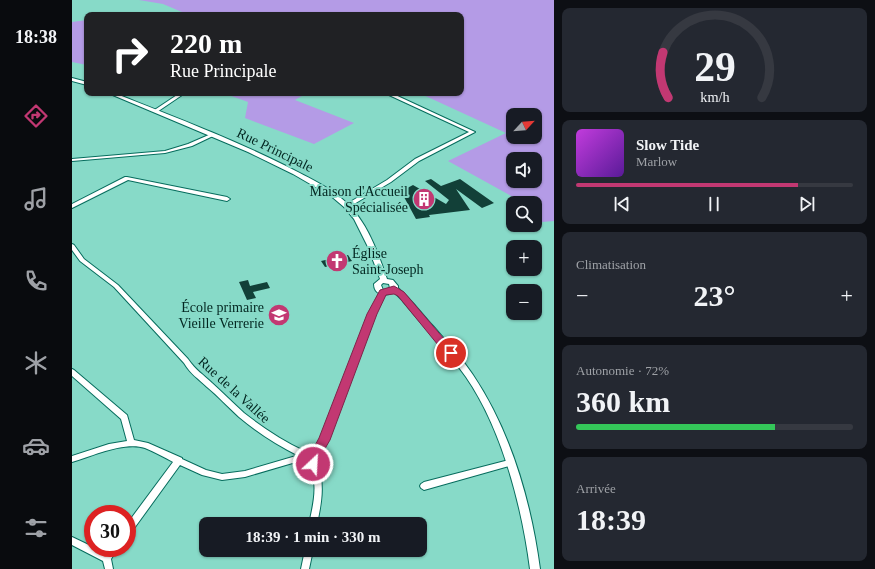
<!DOCTYPE html>
<html lang="fr">
<meta charset="utf-8">
<style>
:root{--surface:#171b24;--page:#242831;--text:#f1f3f6;--muted:#9ea1a6;--line:#363941;--accent:#c23872}
body{margin:0;font-family:Georgia,serif;background:var(--page);color:var(--text);height:100vh;display:flex;flex-direction:column;font-size:15px;white-space:nowrap}
*{box-sizing:border-box;margin:0}
p{font-size:13px;color:var(--muted)}
.icon{flex:none;width:22px;height:22px;fill:none;stroke:currentColor;stroke-width:2;stroke-linecap:round;stroke-linejoin:round}
.map{position:relative;flex:1;overflow:hidden}
.side{display:flex;flex-direction:column;gap:8px;padding:8px;background:#0d0f14;width:321px}
.side>*{flex:none}
.banner{position:absolute;left:12px;top:12px;width:380px;height:84px;border-radius:8px;box-shadow:0 1px 3px #0004;background:#202124;color:#fff;overflow:hidden}
.needle{width:26px;rotate:64deg}
.fabs{position:absolute;left:434px;top:108px;display:grid;gap:8px}
.fabs a{display:grid;place-items:center;width:36px;height:36px;border-radius:8px;background:var(--surface);box-shadow:0 1px 3px #0004;font-size:20px}
.speed{position:absolute;left:12px;top:505px;display:flex;gap:8px;font-size:20px;font-weight:700;text-align:center}
.speed>*{display:grid;place-content:center;width:52px;height:52px;border-radius:50%;background:var(--surface);box-shadow:0 1px 3px #0004;line-height:1}
.speed .limit{border:6px solid #d22;background:#fff;color:#111}
.pin{position:absolute;display:grid;place-items:center;width:34px;height:34px;color:#fff;margin:-17px;border:2px solid #fff;border-radius:50%;box-shadow:0 1px 4px #0007}
.me{position:absolute;width:44px;margin:-22px;rotate:25deg;stroke-linejoin:round;filter:drop-shadow(0 0 3px #0008)}
.turn{display:flex;align-items:center;gap:14px;height:84px;padding:0 20px;font-size:18px}
.turn .icon{width:52px;height:52px;stroke-width:2.5}
.turn b{display:block;font-size:28px;line-height:34px}
.big{font-size:30px;font-weight:600;line-height:1.1}
.side .widget{flex:1;display:flex;flex-direction:column;justify-content:center;gap:6px;min-width:0;padding:0 14px;border-radius:8px;background:var(--page)}
.side .dial{align-items:center;gap:0}
.dial svg{height:104px;overflow:visible;fill:none;stroke:var(--line);stroke-width:7;stroke-linecap:round;text-anchor:middle}
.dial text{fill:var(--text);stroke:none}
.song{display:flex;align-items:center;gap:12px}
.cover{width:48px;height:48px;border-radius:6px;background:linear-gradient(135deg,hsl(290 70% 55%),hsl(270 70% 35%))}
.played{height:4px;border-radius:2px;background:linear-gradient(90deg,var(--accent) 80%,var(--line) 80%)}
.keys{display:flex;justify-content:space-around;direction:ltr}
.heat{display:flex;justify-content:space-between;align-items:center;font-size:22px;direction:ltr}
.charge{height:6px;border-radius:3px;background:linear-gradient(90deg,#34c759 72%,var(--line) 0)}
.trip{position:absolute;left:127px;top:517px;width:228px;height:40px;border-radius:8px;background:var(--surface);box-shadow:0 1px 3px #0004;font-weight:600;line-height:40px;text-align:center}
main{display:flex;flex:1;min-height:0}
.tab-bar{display:flex;flex-direction:column;width:72px;justify-content:space-around;align-items:center;background:#090b0e;color:var(--muted)}
.tab-bar .icon{width:28px;height:28px}
.tab-bar .active{color:var(--accent)}
.tab-bar b{font-size:18px;color:var(--text)}
.map>svg:first-child{display:block}
.green{fill:#b49be6;fill-rule:evenodd}
.building{fill:#124038}
.lines{fill:none;stroke-linecap:round;stroke-linejoin:round}
.minor-casing{stroke:#066c5d;stroke-width:2}
.tertiary-casing{stroke:#066c5d;stroke-width:2}
.minor{fill:#fff;fill-rule:evenodd}
.tertiary{fill:#fff;fill-rule:evenodd}
.route{fill:#c23872;stroke:#7e244a}
.labels{text-anchor:middle;dominant-baseline:central;stroke-width:4;stroke-linejoin:round;paint-order:stroke}
.street-label{font-size:14px;fill:#022620;stroke:#87dac8}
.poi-label{font-size:14px;fill:#022620;stroke:#87dac8;text-anchor:end}
</style>
<main>
<nav class="tab-bar">
<b>18:38</b>
<svg class="icon active" aria-label="directions" viewBox="0 0 24 24"><path d="M12 3l9 9-9 9-9-9zM9 14v-3h6M13 9l2 2-2 2"/></svg>
<svg class="icon" aria-label="music" viewBox="0 0 24 24"><path d="M9 18V5l10-2v13"/><circle cx="6" cy="18" r="3"/><circle cx="16" cy="16" r="3"/></svg>
<svg class="icon" aria-label="phone" viewBox="0 0 24 24"><path d="M5 4h4l2 5-3 2q2 4 5 5l2-3 5 2v4C11 20 4 13 5 4z"/></svg>
<svg class="icon" aria-label="climate" viewBox="0 0 24 24"><path d="M12 3v18M4 7l16 10M4 17L20 7"/></svg>
<svg class="icon" aria-label="car" viewBox="0 0 24 24"><path d="M5 17H2v-5l4-1 3-4h7l3 4 3 1v5h-3M9 17h6M6 11h13"/><circle cx="7" cy="17" r="2"/><circle cx="17" cy="17" r="2"/></svg>
<svg class="icon" aria-label="filters" viewBox="0 0 24 24"><path d="M4 7h16M4 17h16"/><circle cx="9" cy="7" r="2"/><circle cx="15" cy="17" r="2"/></svg>
</nav>
<div class="map">
<svg width="482" height="569" viewBox="0 0 482 569">
<rect width="100%" height="100%" fill="#87dac8"/>
<path class="green" d="M67,0H482V221L470,222L463,214V203H452L376,161L434,133L347,93H389V15H117L91,4ZM441,115H463V137H441ZM441,159H463V181H441Z
M15,20V65L0,62V22Z
M151,93H235L223,100L282,123L242,144L173,118L176,102Z"/>
<path class="building" d="M359,179L369,186L388,179L422,203L410,208L384,189L398,210L357,215L358,217L344,219L332,197L326,193L341,185L374,204L377,200L353,181Z
M276,255L280,261L253,267L249,261Z
M176,280L178,286L195,282L198,288L181,292L184,298L175,300L167,282Z"/>
<g class="lines">
<g class="minor-casing">
<path id="minor" d="M108,93H113L85,112L81,111Z
M284,93H319L403,132L347,161L319,182L277,207H273L272,206L273,205L315,180L343,159L397,132L317,95L286,94Z
M139,134H143V135L120,146L93,153L0,161V159L93,151L116,144Z
M53,177H55L155,197L158,199L155,201L56,180L0,208V204Z
M0,244L2,245L12,259L46,285L116,359C124,371 131,374 140,383C151,393 161,403 172,413C191,428 211,441 232,451L238,448L243,449L249,439L297,314L309,291H313L314,292L303,314L256,440L249,452C251,458 251,462 246,466C253,485 249,505 245,524H237C241,506 246,486 239,468L234,466L231,462H224L173,477L150,480L130,475L108,465L58,534L55,535V524L101,462C92,457 83,452 73,448C53,441 20,456 0,462V456L37,444L55,441L49,419L0,376V369L2,370L55,415L62,440L76,443L110,458V459L134,470L150,474L173,471L224,456H227C205,445 185,432 167,417C156,407 146,396 135,387C126,378 119,375 112,363L42,287L8,261L0,250ZM239,455H241L243,456V459L242,461H239L237,460V456Z
M437,460L440,461L441,463L440,465L437,466L352,490L349,488L348,486L349,484L352,482Z
M0,537L21,547V548H23L34,553L37,548H46L39,559L41,569H33L31,561L0,545Z
M233,550H241L237,569H229Z"/>
</g>
<g class="tertiary-casing">
<path id="tertiary" d="M0,78L15,82V85L0,81Z
M36,93H42C100,116 158,138 214,166C237,178 265,190 282,211C298,230 307,256 315,279L321,280L326,286V288C339,299 349,313 361,326C375,342 389,357 401,375C439,432 459,502 468,569H458C450,507 430,429 394,377C375,350 351,326 330,300L322,292C313,297 302,295 302,284L308,279L306,273L295,245L282,219L272,207L259,196L221,174L176,152ZM311,283L317,284L318,288L314,290H311L309,285Z"/>
</g>
<use href="#minor" class="minor"/>
<use href="#tertiary" class="tertiary"/>
</g>
<path class="route" d="M322,286L332,292L384,353L383,356H375L326,296L322,294L314,295L305,314L258,440L251,452C255,462 247,471 237,467L235,464L241,458L239,453L247,438L295,314L308,290Z"/>
<defs>
<g id="building-disc" transform="scale(1.15)"><circle r="9.5" fill="#c23872" stroke="#87dac8"/><path d="M-4-6H4V6H1V3H-1V6H-4ZM-2.5-4.3h1.7v1.8h-1.7ZM.8-4.3h1.7v1.8H.8ZM-2.5-1h1.7V.8h-1.7ZM.8-1h1.7V.8H.8Z" fill="#fff"/></g>
<g id="church-disc" transform="scale(1.15)"><circle r="9.5" fill="#c23872" stroke="#87dac8"/><path d="M-1.2-6h2.4v3.5h3.3v2.4h-3.3V6h-2.4V-.1h-3.3v-2.4h3.3Z" fill="#fff"/></g>
<g id="school-disc" transform="scale(1.15)"><circle r="9.5" fill="#c23872" stroke="#87dac8"/><path d="M0-5L7-2L0 1L-7-2ZM-4 1L0 2.5L4 1V4Q0 6-4 4Z" fill="#fff"/></g>
</defs>
<g fill-rule="evenodd">
<use href="#building-disc" x="352" y="199"/>
<use href="#church-disc" x="265" y="261"/>
<use href="#school-disc" x="207" y="315"/>
</g>
<g class="labels">
<g class="street-label">
<text transform="translate(203 150) rotate(26)">Rue Principale</text>
<text transform="translate(162 390) rotate(42)">Rue de la Vallée</text>
</g>
<g class="poi-label">
<text x="336" y="191">Maison d'Accueil<tspan x="336" dy="16">Spécialisée</tspan></text>
<text x="280" y="253" text-anchor="start">Église<tspan x="280" dy="16">Saint-Joseph</tspan></text>
<text x="192" y="307">École primaire<tspan x="192" dy="16">Vieille Verrerie</tspan></text>
</g>
</g>
</svg>
<div class="fabs">
<a><svg class="needle" viewBox="-14 -14 28 28"><path d="M0-13l5 13h-10z" fill="#e53935"/><path d="M0 13l5-13h-10z" fill="#9ea1a6"/></svg></a>
<a><svg class="icon" aria-label="sound" viewBox="0 0 24 24"><path d="M4 9h4l5-4v14l-5-4H4zM17 9q2 3 0 6"/></svg></a>
<a><svg class="icon" aria-label="search" viewBox="0 0 24 24"><circle cx="10" cy="10" r="6"/><path d="M15 15l6 6"/></svg></a>
<a>+</a>
<a>−</a>
</div>
<div class="speed"><div class="limit">30</div></div>
<div class="pin" style="left:379px;top:353px;background:#d93025"><svg class="icon" aria-label="arrive" viewBox="0 0 24 24"><path d="M6 21V4h12l-3 4 3 4H6"/></svg></div>
<svg class="me" style="left:241px;top:464px" viewBox="-20 -20 40 40"><circle r="17" fill="#c23872" stroke="#fff" stroke-width="3"/><path d="M0-11L8 9 0 5-8 9z" fill="#fff"/></svg>
<div class="trip">18:39 · 1 min · 330 m</div>
<div class="banner">
<div class="turn"><svg class="icon" aria-label="right" viewBox="0 0 24 24"><path d="M7 20v-9h11M14 6l5 5-5 5"/></svg><div><b>220 m</b>Rue Principale</div></div>
</div>
</div>
<section class="side">
<div class="widget dial"><svg viewBox="0 0 100 80">
<path d="M14 69A42 42 0 1 1 86 69"/>
<path d="M14 69A42 42 0 0 1 10 34" stroke="#c23872"/>
<text x="50" y="56" font-size="32" font-weight="700">29</text>
<text x="50" y="72" font-size="11">km/h</text>
</svg></div>
<div class="widget">
<div class="song"><i class="cover"></i><div><b>Slow Tide</b><p>Marlow</p></div></div>
<div class="played"></div>
<div class="keys"><svg class="icon" aria-label="previous" viewBox="0 0 24 24"><path d="M18 5L8 12l10 7zM5 5v14"/></svg><svg class="icon" aria-label="pause" viewBox="0 0 24 24"><path d="M8 5v14M16 5v14"/></svg><svg class="icon" aria-label="next" viewBox="0 0 24 24"><path d="M6 5l10 7-10 7zM19 5v14"/></svg></div>
</div>
<div class="widget"><p>Climatisation</p>
<div class="heat"><a>−</a><b class="big">23°</b><a>+</a></div>
</div>
<div class="widget"><p>Autonomie · 72%</p><b class="big">360 km</b><div class="charge"></div></div>
<div class="widget"><p>Arrivée</p><b class="big">18:39</b></div>
</section>
</main>
